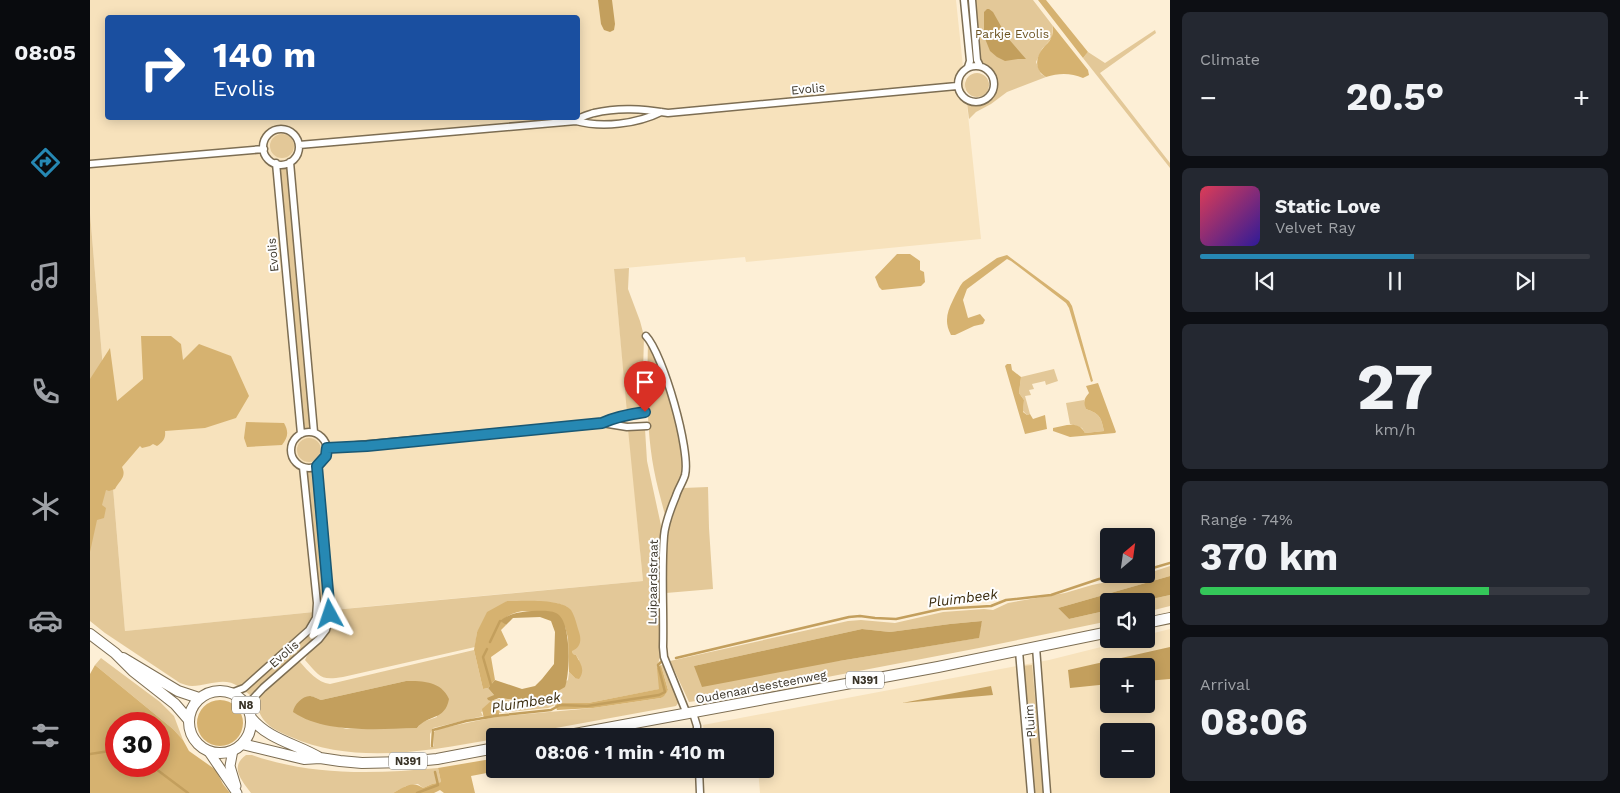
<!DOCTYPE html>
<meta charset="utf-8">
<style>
:root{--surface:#171b24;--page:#242831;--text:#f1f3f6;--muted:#9ea1a6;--line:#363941;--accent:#2688b3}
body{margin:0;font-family:"Work Sans",sans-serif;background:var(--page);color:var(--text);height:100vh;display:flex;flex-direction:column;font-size:19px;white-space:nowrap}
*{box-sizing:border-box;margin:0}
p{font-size:16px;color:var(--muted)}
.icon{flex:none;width:28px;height:28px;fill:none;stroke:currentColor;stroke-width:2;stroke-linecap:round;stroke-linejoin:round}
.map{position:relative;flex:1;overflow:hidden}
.details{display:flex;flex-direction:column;gap:12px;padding:12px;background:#0d0f14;width:450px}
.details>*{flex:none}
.hud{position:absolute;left:15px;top:15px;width:475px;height:105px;border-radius:5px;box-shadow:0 2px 12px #0003;background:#1a4fa0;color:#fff;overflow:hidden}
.needle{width:32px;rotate:29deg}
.controls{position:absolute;left:1010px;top:528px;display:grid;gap:10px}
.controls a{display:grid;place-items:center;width:55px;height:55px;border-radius:5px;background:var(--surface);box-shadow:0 2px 12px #0003;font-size:25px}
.speed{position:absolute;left:15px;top:712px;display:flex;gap:10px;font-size:25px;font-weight:700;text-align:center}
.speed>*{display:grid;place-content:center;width:65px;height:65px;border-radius:50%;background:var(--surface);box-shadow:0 2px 12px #0003;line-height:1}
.speed .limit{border:8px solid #d22;background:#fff;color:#111}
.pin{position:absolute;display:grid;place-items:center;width:42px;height:42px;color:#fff;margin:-51px -21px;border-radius:50% 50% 50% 0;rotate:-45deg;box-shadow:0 0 5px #0007}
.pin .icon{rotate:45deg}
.me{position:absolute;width:55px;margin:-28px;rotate:355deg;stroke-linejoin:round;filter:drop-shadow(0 0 4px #0008)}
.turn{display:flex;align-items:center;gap:18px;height:105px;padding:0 25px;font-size:22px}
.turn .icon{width:65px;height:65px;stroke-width:2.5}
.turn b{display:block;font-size:35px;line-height:42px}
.big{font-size:38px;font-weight:700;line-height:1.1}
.details .tile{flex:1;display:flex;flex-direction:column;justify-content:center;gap:8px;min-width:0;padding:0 18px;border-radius:8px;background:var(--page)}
.details .dial{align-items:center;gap:0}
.dial b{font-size:65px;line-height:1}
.song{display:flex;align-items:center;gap:15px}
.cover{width:60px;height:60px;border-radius:8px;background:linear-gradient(135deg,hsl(350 70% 55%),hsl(250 70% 35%))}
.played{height:5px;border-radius:2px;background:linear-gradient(90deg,var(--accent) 55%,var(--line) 55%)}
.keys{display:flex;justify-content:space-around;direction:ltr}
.heat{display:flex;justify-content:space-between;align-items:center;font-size:28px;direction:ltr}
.charge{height:8px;border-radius:4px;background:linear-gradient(90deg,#34c759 74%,var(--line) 0)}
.trip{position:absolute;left:396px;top:728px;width:288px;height:50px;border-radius:5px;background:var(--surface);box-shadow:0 2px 12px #0003;font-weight:700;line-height:50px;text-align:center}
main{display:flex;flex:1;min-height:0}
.dock{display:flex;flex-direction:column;width:90px;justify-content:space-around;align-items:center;background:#090b0e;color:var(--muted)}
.dock .icon{width:35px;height:35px}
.dock .active{color:var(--accent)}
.dock b{font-size:22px;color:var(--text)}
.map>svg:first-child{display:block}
.built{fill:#f7e2bc;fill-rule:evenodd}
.green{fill:#e3c898;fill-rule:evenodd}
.forest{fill:#d6b270;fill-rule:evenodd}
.water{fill:#c39f5d}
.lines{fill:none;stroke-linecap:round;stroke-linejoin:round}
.stream{stroke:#c39f5d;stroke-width:2.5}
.street-casing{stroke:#7d6e53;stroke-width:9}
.secondary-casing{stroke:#7d6e53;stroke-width:11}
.primary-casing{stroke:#7d6e53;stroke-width:12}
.street{stroke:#fff;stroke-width:6}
.secondary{stroke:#fff;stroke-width:9}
.primary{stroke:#fff;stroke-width:10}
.route-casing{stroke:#195874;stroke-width:12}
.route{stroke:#2688b3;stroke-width:9}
.labels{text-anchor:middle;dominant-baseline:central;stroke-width:4;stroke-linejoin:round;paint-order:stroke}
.shield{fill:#fefefe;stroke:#747068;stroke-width:1}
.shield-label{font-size:11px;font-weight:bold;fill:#393327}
.park-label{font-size:12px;fill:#6b5220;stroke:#fefefe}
.street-label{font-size:12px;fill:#393327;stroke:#fefefe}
.water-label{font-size:14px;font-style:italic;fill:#3a2b0d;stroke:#fefefe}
</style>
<main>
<nav class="dock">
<b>08:05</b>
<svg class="icon active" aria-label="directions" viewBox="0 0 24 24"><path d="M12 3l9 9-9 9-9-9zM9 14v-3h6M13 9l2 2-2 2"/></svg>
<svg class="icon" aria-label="music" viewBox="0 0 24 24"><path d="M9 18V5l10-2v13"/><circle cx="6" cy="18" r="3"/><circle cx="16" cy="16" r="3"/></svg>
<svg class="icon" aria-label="phone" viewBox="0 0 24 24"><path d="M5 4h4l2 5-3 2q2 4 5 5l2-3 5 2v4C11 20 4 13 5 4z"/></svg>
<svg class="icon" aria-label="climate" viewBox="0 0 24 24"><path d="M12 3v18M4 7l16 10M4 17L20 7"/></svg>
<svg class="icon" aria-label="car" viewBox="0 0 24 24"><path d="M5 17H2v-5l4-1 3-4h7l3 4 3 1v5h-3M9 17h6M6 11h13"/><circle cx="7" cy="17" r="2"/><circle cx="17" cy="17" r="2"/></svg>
<svg class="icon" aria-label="filters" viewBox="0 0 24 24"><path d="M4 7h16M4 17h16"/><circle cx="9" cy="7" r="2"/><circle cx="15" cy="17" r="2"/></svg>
</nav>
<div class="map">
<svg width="1080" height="793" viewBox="0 0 1080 793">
<rect width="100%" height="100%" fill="#fdefd6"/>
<path class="built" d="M0,0H866L891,239L656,262L655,257L524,269L553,581L283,606L35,631L0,213ZM18,18H488V118H18Z
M1080,629V793H670L668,769H675V736H666L665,731L638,736H614L613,725L959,660L1043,639H1056V635ZM1019,666H1056V704H1019ZM1019,731H1056V769H1019Z"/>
<path class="green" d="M884,0H943L963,26L962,38L952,49L946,62L951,74L956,77L917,92L901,104L886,112L879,119L877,103C893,109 912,97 906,78C903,71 896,66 890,60Z
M1065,30L1066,33L1010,73L1080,163V168L993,58L998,52L1015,63Z
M875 85a12 12 0 1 1 24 0a12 12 0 1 1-24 0Z
M180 146a12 12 0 1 1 24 0a12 12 0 1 1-24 0Z
M197,166L221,429L213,430L190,167Z
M0,213L35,631L224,612L223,619L213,632L149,687C134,676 119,686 102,686C98,686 94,684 90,683L15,633L0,621Z
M539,268L538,289L550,321L554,336L552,410L537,413L524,269Z
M558,342L565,355L581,404L594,459L591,476L576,519C572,503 567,486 564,470C556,428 557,384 558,342Z
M964,369L968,381L956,385L955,381L942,384L944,389L939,390L941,395L935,396L940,414L937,415L933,411L934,400L929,393L931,377Z
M994,400L996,409C1010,414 1011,417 1014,431L995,433L992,428L980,424L976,403Z
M538,429L548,430L555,429L557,461L572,530L569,580L571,655C565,667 570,677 570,689L498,703L467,704L458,708L409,713V706L391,712L393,716L343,728L340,734V747L344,746V732L348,729L405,717L503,708L571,698L578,690L571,665H576L589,702L586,706L422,736H405V739C338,751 265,765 201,737C182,729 170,723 166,701L169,697L207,663L210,662C219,672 227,682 240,684L384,650L393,689L398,688L404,695L401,701C419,694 439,708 456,698C464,694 471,685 478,680L479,672L485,678L489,660L486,655L483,654L482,651L477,607L467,603L417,601L387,632L385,647L253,677C229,681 230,676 215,660C225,637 244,643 243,610L553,581ZM316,681L339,683L347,717L332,722L327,728L257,729L217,719L221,696L231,700Z
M207 450a12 12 0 1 1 24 0a12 12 0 1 1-24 0Z
M217,470H225L237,616C232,634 222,641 208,653L205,647C215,636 227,630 230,614Z
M618,487L619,528L623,589L576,593V551L579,527L593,488Z
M1080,566V576L968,608L979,619L1019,610V621L889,648L627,698L599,702L580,661L758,621L771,620L805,623L853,612L894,609L903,610L918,603L975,593L1002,585L1056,574ZM892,621L888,638L749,661L604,666L772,629L800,632L860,624Z
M1080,595V606L1056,612V601H1053Z
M201,650L205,656L160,695L155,691Z
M11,658L70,702L84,716L93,740L83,729L5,665Z
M942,665L954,793H943L932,666Z
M156,755H162C222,776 285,774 348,768L351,782L342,784L333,788L328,784L316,786L303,793H161C152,781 139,767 156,755Z"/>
<path class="forest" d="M948,0H956L998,52L993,58Z
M963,26L998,70L999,75L993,78C981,73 969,73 956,77C944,70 945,57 954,47C956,44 960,42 961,38C963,35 963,30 963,26Z
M807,254H820L830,261V270L834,272L835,282L831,286L792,290L789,287L785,277Z
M917,255L979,301L982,306L1003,381L1001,382L979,308L976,303L921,261L917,259L877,289L873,300L878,318L890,314L895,320L893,324L884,326L865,335H861C854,322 857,312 863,300C866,294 869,287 873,282L907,258Z
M51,336H81L91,344L93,360L109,344L141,356L159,396L146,418L115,428L75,431C76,438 73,442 67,446L63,444L60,446L52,448L50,446L32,467C37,477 29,481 25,489L19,491L16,490L12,505L16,508L14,518L7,520L0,552V379L20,348L27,401L53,379Z
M917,364H921L922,370L931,377L929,393L934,400L933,412L937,415L940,414L943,419L955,415L957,429L935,434L915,366Z
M1008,383L1026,432L1025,433L980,437L963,431V428C975,426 988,420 995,433L1014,431C1011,417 1010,414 996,409C993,401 994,399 999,393L996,386Z
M156,422L194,423C199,432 198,437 192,445L157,447L154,438Z
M417,601C431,601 472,598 481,610C485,616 487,626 489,632C492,641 490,648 482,651L483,654L486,655C490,663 496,670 489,679L485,678L479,672L478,638L475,627C451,615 436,601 411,621L416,625L411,630L418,645L401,657L405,680L398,688L393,689L384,650L387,632L397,612Z
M5,665L83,729L93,740L99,751L126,770L133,784L140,793H0V674ZM26,724H69V766H26Z
M571,665L578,690L574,696L571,698L503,708L467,710L465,705L469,703H498L569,689L567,668Z
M107 723a23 23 0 1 1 46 0a23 23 0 1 1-46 0Z
M401,701C409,703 409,709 409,716L394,719L392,709Z
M401,759L402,772L381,776L385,793H354L350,790L344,793H303C314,787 322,780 333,788L342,784L351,782L348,768Z"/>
<path class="water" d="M508,0H522L525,24L524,30L520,32L514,30L511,24Z
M897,9H899L903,12L917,37L936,59H928L915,61L907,57L900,51L894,36V12Z
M1080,576V595L1053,601H1019V610L979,619L968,608Z
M442,611C449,611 459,610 466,613C482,620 480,674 475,687L456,698L442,702L409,698L401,701L398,700L397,698L404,695L398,688L405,680L432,689L445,686L452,679L464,664L465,632L461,621L450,617L423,618L416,625L410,621C420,613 430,612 442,611Z
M892,621L889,638L749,661L612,687L604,666L772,629L800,632L860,624Z
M1080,647V679L1056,681V666H1019V684L980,688L978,670Z
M316,681C333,681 351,681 359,699C355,721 338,714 327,728C289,729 235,734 203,712C204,705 212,696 220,696C223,696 228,699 231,700Z
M901,686L903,695L812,703Z"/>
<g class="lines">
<path class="stream" d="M1056,570L1080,563
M400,642L410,621
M397,649L393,657L401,685
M586,658L759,617L770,616L785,618L806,619L851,609L901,606L916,600L961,595L1009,579L1043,574
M342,746L343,730L376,721L405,716L461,710L470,705L497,706L569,695L575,692L568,665L572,661
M0,754L26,750
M62,766L98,793
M327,793L348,785L345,772"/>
<g class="street-casing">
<path id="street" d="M874,0L880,61L878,67
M882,0L887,60L890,66
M868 84a18 18 0 1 1 36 0a18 18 0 1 1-36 0Z
M486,121C491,116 497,115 504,113C529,107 552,109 578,113L867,86
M173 147a18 18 0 1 1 36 0a18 18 0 1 1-36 0Z
M209,145L486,121C512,128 547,124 571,112
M200,162L224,432
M186,163L211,434
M0,164L174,149
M556,336C573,354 601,451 595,475C593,482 588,489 586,496C581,508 575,523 574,536C571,573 574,610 573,647L574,657L597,714
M512,423L538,415L555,412
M201 450a18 18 0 1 1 36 0a18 18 0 1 1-36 0Z
M237,448L512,423L537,427L557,426
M946,647L957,793
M929,651L941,793
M141,693L154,688L219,630L226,618L227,603L213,467
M156,706L173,688L229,639L236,630L240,613L227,466
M603,713L607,726V736
M609,769L610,793"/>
</g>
<g class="secondary-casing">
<path id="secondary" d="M143,750L140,766L146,786
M119,752L147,793"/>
</g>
<g class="primary-casing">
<path id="primary" d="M1056,623L1080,618
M0,634L25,653L43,671L85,704L98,719
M33,658L88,691L109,698
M99 722a31 31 0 1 1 62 0a31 31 0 1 1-62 0Z
M161,718C179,740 207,744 230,758
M474,736L848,667L1019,632
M152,744L214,759L230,758L250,761L272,763L316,762L347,759L405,748"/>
</g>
<use href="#street" class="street"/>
<use href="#secondary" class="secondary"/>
<use href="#primary" class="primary"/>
</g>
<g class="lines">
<g class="route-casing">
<path id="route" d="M240,614L227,466L236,456L237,448L277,446L512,423C525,417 541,414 555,412"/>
</g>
<use href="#route" class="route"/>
</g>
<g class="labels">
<g class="shield">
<rect x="756" y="671.5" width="38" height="17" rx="4"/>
<rect x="142" y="696.5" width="28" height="17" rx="4"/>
<rect x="299" y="752.5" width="38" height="17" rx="4"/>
</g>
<g class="shield-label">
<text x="775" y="680">N391</text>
<text x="156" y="705">N8</text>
<text x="318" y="761">N391</text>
</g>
<g class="park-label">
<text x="922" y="34">Parkje Evolis</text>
</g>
<g class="street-label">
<text transform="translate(718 89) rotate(-5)">Evolis</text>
<text transform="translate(183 255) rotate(-95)">Evolis</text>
<text transform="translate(563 582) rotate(-89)">Luipaardstraat</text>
<text transform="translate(194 654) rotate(-41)">Evolis</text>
<text transform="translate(671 687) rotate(-11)">Oudenaardsesteenweg</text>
<text transform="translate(940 721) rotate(-94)">Pluim</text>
</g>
<g class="water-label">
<text transform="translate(873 598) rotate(-7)">Pluimbeek</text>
<text transform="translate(436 702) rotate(-9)">Pluimbeek</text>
</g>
</g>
</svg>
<div class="controls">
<a><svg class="needle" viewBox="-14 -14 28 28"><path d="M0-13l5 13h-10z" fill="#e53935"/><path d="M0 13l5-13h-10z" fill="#9ea1a6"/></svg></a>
<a><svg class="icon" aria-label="sound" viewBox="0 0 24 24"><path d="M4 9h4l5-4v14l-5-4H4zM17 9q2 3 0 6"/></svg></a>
<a>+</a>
<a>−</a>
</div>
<div class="speed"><div class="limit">30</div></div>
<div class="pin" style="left:555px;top:412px;background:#d93025"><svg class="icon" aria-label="arrive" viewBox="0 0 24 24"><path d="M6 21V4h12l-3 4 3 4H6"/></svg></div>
<svg class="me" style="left:240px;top:614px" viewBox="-20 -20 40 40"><path d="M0-17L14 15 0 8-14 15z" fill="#2688b3" stroke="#fff" stroke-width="4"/></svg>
<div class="trip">08:06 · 1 min · 410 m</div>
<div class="hud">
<div class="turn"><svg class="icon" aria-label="right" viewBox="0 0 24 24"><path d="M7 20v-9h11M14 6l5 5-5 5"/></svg><div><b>140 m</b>Evolis</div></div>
</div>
</div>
<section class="details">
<div class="tile"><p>Climate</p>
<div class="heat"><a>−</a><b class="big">20.5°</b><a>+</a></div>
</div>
<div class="tile">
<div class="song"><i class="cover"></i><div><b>Static Love</b><p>Velvet Ray</p></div></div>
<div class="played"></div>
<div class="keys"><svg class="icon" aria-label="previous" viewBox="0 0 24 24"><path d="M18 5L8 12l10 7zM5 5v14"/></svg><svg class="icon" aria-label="pause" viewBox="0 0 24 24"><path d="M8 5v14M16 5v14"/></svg><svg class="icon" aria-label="next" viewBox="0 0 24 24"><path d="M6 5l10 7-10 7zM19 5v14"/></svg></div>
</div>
<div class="tile dial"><b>27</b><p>km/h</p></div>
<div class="tile"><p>Range · 74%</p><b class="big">370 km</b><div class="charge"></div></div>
<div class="tile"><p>Arrival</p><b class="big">08:06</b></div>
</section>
</main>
